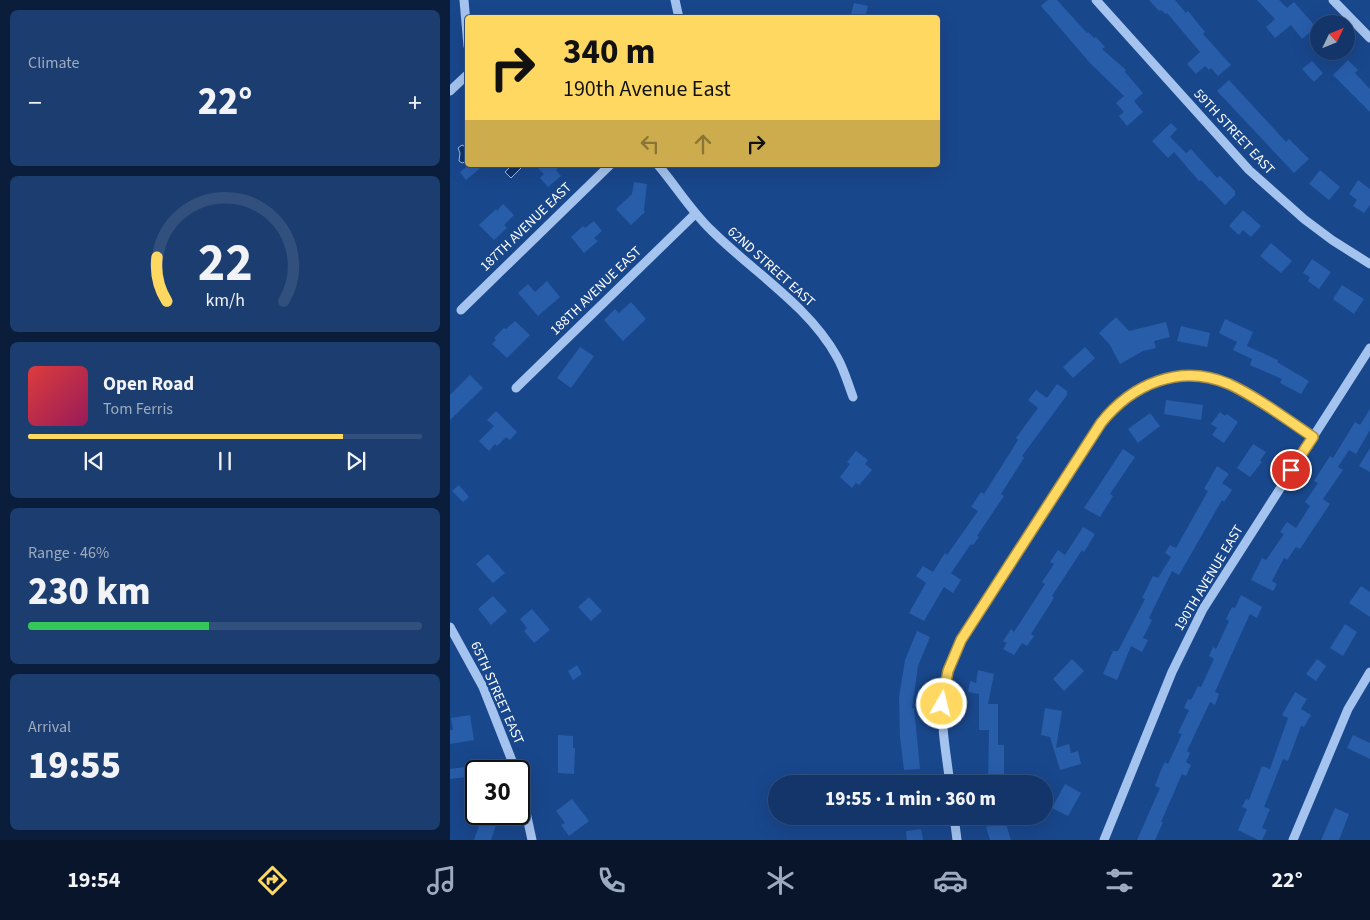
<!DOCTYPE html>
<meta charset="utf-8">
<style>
:root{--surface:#133569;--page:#1c3d6f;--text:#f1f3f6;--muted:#9dabc0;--line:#32507d;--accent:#ffd861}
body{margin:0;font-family:"Source Sans 3",sans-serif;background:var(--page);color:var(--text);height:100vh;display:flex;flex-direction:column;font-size:19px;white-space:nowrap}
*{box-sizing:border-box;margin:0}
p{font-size:16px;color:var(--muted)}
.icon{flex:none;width:28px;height:28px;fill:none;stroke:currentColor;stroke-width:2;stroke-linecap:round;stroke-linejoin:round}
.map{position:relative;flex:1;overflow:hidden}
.side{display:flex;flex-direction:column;gap:10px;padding:10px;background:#0a1d3a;width:450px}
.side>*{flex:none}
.banner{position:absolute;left:15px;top:15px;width:475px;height:152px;border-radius:5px;box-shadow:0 5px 20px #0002,0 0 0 1px var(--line);background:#ffd861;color:#111;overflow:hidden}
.needle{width:32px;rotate:47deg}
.controls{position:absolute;left:860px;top:15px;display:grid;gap:10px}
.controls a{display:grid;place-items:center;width:45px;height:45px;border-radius:50%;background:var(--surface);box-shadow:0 5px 20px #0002,0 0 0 1px var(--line);font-size:25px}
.speed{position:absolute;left:15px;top:760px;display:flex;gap:10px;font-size:25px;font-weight:700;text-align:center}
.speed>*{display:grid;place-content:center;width:65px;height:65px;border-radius:50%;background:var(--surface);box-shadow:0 5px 20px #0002,0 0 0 1px var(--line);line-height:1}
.speed .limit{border:2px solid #111;border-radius:8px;background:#fff;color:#111}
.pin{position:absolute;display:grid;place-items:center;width:42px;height:42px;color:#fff;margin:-21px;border:2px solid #fff;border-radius:50%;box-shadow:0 1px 5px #0007}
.me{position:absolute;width:55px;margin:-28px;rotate:8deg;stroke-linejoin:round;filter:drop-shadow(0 0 4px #0008)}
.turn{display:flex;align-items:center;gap:18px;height:105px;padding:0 15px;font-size:22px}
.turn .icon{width:65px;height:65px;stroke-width:2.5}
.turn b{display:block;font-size:35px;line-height:42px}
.lanes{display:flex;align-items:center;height:48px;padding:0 15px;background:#0003;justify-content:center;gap:25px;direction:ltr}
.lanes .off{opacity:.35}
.big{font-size:38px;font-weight:800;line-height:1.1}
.side .tile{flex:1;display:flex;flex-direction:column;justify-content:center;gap:8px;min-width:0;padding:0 18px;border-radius:8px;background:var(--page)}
.side .dial{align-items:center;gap:0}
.dial svg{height:130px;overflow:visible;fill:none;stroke:var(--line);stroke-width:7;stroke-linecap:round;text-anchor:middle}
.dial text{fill:var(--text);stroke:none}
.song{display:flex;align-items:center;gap:15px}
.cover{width:60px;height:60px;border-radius:8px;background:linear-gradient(135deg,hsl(0 70% 55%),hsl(330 70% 35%))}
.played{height:5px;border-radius:2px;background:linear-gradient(90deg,var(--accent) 80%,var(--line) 80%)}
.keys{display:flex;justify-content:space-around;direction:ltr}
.heat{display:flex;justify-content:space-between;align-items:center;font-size:28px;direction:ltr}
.charge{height:8px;border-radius:4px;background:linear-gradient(90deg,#34c759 46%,var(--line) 0)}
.trip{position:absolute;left:318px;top:775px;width:285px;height:50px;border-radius:25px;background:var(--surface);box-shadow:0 5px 20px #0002,0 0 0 1px var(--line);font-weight:800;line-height:50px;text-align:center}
.menu{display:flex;height:80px;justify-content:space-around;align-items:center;background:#08152a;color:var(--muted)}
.menu .icon{width:35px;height:35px}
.menu .selected{color:var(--accent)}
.menu b{font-size:22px;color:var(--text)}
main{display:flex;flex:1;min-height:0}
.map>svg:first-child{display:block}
.water{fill:#11336a;stroke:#97bdf0}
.building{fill:#285daa}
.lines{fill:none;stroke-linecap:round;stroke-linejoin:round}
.minor{stroke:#a4c3ee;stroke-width:9}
.route-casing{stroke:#a68c3f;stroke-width:12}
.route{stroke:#ffd861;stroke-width:9}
.labels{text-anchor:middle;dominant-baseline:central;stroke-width:5;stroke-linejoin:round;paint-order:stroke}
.street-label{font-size:14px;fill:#fff;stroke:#19478c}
</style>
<main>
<section class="side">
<div class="tile"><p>Climate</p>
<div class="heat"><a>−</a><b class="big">22°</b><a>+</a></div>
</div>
<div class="tile dial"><svg viewBox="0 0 100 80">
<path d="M14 69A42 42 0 1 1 86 69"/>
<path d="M14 69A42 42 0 0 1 8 42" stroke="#ffd861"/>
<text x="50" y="56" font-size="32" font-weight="700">22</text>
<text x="50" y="72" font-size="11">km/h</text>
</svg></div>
<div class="tile">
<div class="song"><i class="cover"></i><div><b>Open Road</b><p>Tom Ferris</p></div></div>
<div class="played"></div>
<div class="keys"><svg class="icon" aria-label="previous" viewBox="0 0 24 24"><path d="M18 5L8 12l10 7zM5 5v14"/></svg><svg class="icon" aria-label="pause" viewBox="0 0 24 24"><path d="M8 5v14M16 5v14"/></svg><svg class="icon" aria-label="next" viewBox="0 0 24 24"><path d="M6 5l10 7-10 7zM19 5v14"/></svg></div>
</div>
<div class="tile"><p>Range · 46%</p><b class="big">230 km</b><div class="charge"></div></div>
<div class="tile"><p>Arrival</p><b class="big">19:55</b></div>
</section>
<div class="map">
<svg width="920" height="840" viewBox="0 0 920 840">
<rect width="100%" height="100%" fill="#19478c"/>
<path class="water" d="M12,145L16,147L17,151L15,162L12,163L9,161L10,153L8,148Z
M62,165H74L61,178L55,172Z"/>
<path class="building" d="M598,0H607L637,33L638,32L644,38L646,37L655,47L652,49L676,70L675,72L693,93L684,101L693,112L677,126L669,116L674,112L666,103L674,96L640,63L591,6Z
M699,0H725L736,13L738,11L755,32L753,34L781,65L768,76L761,68L759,70L755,66L746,74L737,64L750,52L717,13L716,14L711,10L709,11Z
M807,0H829L837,8L844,2L866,27L852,39L841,25L825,38L816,27L825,19Z
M404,3L418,6L415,18H400Z
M898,60L908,70L905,73L920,89V112L883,75Z
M862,61L873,73L864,82L852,69Z
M779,80L836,142L839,139L859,159L844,173L767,91Z
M721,123L727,129L720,137L736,153L741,149L767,178L770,176L785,191V195L775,205L751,180L749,181L724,152L718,158L702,141Z
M19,165H34L16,180L10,172Z
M85,165H112L106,170L111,176L98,187L90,178L94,174Z
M870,170L890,187L879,200L859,184Z
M908,180L920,189V205L914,213L903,206L907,200L899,194Z
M184,182L197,184L194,210L195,212L181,225L166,209L182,194Z
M53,204L64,215L54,225L57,228L44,240L29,225L46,209L47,211Z
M793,210L811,226L801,237L793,230L789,235L779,226Z
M144,221L152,231L144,238L148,241L134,253L121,237L133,226L135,228Z
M821,243L842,261L831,273L810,256Z
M862,259L881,272L869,289L858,281L860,277L853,273Z
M97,281L110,297L88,316L68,293L78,284L85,292Z
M892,285L914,299L904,314L883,299Z
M181,302L196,319L173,341L154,320L165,309L169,313Z
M666,317L679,331L716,322L720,337L704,341L706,348L693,351L670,364L660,345L649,333Z
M775,319L803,332L797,346L828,360L827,362L859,381L851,394L830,383L832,379L800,365L802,359L783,350L787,342L769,333Z
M65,321L80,335L57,358L42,344L46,340L44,338L54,328L56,329Z
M731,326L760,333L757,347L727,341Z
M130,347L144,356L121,388L107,378Z
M635,347L645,358L623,378L613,367Z
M20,375L33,388L0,420V395Z
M607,384L617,391V395L572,456L574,458L551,494L554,496L527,536L529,537L523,545L521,544L501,573L511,580L503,593L494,587L474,621L459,613L476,583L466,576L473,566L483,572L495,553L497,555L528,511L521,507L531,492L534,494L568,440L566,438L588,408L578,400L586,390L597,398Z
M716,400L753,405L751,420L714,414Z
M920,409V430L906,454L899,450L888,467L893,470L873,499L880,504L850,549L846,547L837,560L834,558L822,581L827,584L823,591L801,580L812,558L816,560L834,534L830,532L837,522L846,528L860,506L855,502L868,483L864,481L880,456L883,458L905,422L910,425Z
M46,411L67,432L60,440L56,437L47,446L45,444L39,451L29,441L44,426L37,420Z
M770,412L775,416L777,414L788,422L774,443L762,435L767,428L761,424Z
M700,413L710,426L688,443L678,429Z
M803,444L816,452L810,461L812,462L800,477L787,468Z
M920,448V472L909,466Z
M673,449L685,457L660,494L663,496L650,517L634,508Z
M406,451L418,460L415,464L422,470L409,485L406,483L402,488L390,477L400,464L397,462Z
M767,466L779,474L772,483L782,490L774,502L772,500L729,575L722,571L699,618L702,620L693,638L698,640L692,652L681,646L667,680L653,674L663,651H668L695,599L692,598L703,576L708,578L721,557L715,553L720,545L726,548L758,491L754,489Z
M9,485L19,497L13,502L2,491Z
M633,527L645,534L634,552L632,550L602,596L604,598L581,634L584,636L577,646L572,643L564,655L553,649L557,643L553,641L561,629L564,632L595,584L592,582L604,564L600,562L608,550L615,555Z
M38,554L55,573L43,583L26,564Z
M911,586L920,592V617L899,603Z
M791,595L812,607L807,618L800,614L788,640L765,692L769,694L765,705L760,702L737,751L740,753L736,762L741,765L736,776L732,774L711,822H713L705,840H687L710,788L705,786L711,770L715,762L718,764L732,734L728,733L739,710L734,708L738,699L741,700L748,686L751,687L764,659L759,656L763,647L766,649L779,621L776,619L782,607L785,608Z
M43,596L57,611L41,625L28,609Z
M139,597L152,611L141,621L128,607Z
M82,609L100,630L84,643L74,631L77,628L70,619Z
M895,624L907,632L893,656L880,648Z
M467,631L480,637L468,666L462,708H464L470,769L454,770L450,737L449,697L455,660Z
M622,659L634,671L614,691L603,679Z
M867,659L876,666L866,681L856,674Z
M127,665L132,674L123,680L118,671Z
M528,670L544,674L538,704H548V745H554V774H546L548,784H538L539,730H529V694L518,692L520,681L526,683Z
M845,692L857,699L851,709L861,715L854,727L851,726L838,761L833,759L814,807L820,809L812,828L817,830L812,840H808L788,830L797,809L792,807L796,799L799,800L812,766L820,769L838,718L832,715Z
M595,708L612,711L606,748L619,744L621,753L628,751L631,764L610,770L600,737L591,735Z
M20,715L24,740L0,744V730H3L1,718Z
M108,735L123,736V748H125L124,774L108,773Z
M903,735L920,743V759L897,748Z
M15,767L16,777L0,779V769Z
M615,784L631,793L618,816L602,808Z
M122,799L139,821L119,836L111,825L115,823L106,811Z
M885,808L899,814L889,840H871Z
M31,820L46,825L41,840H24Z
M555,821L561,840H540L536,827Z
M471,829L473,840H457L456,831Z"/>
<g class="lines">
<path class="minor" d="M14,0L18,46
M225,0L229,18
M646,0L799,170L854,219L882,240L920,264
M883,0L920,38
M0,91L18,74
M208,165C226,186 241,211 261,230C303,272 358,305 387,357C394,369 398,384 403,397
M11,310L160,165
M66,388L245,214
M0,627L33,687L66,771
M69,780L82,840
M500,784C493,729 483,691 511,640L651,423C682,384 731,362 779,384C809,398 836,419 863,437
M504,816L507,840
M654,840L722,672L753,609L920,348
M843,840L898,709L920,672"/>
</g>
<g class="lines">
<g class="route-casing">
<path id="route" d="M492,704L498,671L511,640L651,423C682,384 730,363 779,384C809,398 836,419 863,437L841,470"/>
</g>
<use href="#route" class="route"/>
</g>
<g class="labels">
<g class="street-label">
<text transform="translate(784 132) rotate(47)">59TH STREET EAST</text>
<text transform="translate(76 227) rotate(-44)">187TH AVENUE EAST</text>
<text transform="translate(321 267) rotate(42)">62ND STREET EAST</text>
<text transform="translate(146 291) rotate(-44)">188TH AVENUE EAST</text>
<text transform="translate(759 578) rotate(-59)">190TH AVENUE EAST</text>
<text transform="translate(47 693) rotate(66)">65TH STREET EAST</text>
</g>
</g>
</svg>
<div class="controls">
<a><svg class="needle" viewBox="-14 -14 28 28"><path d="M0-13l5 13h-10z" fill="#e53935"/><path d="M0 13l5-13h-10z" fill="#9dabc0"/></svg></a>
</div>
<div class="speed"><div class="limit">30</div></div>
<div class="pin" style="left:841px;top:470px;background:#d93025"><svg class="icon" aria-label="arrive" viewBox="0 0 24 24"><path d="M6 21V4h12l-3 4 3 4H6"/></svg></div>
<svg class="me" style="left:492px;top:704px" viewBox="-20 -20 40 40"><circle r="17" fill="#ffd861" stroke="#fff" stroke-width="3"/><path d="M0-11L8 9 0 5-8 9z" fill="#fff"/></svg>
<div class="trip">19:55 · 1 min · 360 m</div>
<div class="banner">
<div class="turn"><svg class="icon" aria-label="right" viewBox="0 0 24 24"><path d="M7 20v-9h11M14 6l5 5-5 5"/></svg><div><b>340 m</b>190th Avenue East</div></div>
<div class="lanes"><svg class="icon off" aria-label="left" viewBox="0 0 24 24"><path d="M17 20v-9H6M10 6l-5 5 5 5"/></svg><svg class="icon off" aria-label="ahead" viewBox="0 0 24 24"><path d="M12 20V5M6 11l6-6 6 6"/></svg><svg class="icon" aria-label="right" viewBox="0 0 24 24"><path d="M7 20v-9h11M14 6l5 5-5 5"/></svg></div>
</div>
</div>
</main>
<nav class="menu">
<b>19:54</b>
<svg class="icon selected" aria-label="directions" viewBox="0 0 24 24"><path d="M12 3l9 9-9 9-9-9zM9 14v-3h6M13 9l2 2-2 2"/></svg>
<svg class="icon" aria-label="music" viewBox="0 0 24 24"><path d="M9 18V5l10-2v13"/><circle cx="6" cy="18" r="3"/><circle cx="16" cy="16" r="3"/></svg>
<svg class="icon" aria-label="phone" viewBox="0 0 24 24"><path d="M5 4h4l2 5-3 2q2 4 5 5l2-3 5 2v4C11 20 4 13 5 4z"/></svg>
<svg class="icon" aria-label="climate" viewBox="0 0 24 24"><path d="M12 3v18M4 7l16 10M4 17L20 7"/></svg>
<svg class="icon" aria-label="car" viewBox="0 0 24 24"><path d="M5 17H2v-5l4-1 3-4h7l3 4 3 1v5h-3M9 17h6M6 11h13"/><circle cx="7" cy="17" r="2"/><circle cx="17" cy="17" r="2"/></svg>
<svg class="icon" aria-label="filters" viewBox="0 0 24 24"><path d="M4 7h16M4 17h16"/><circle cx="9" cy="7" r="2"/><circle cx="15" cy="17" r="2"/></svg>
<b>22°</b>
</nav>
